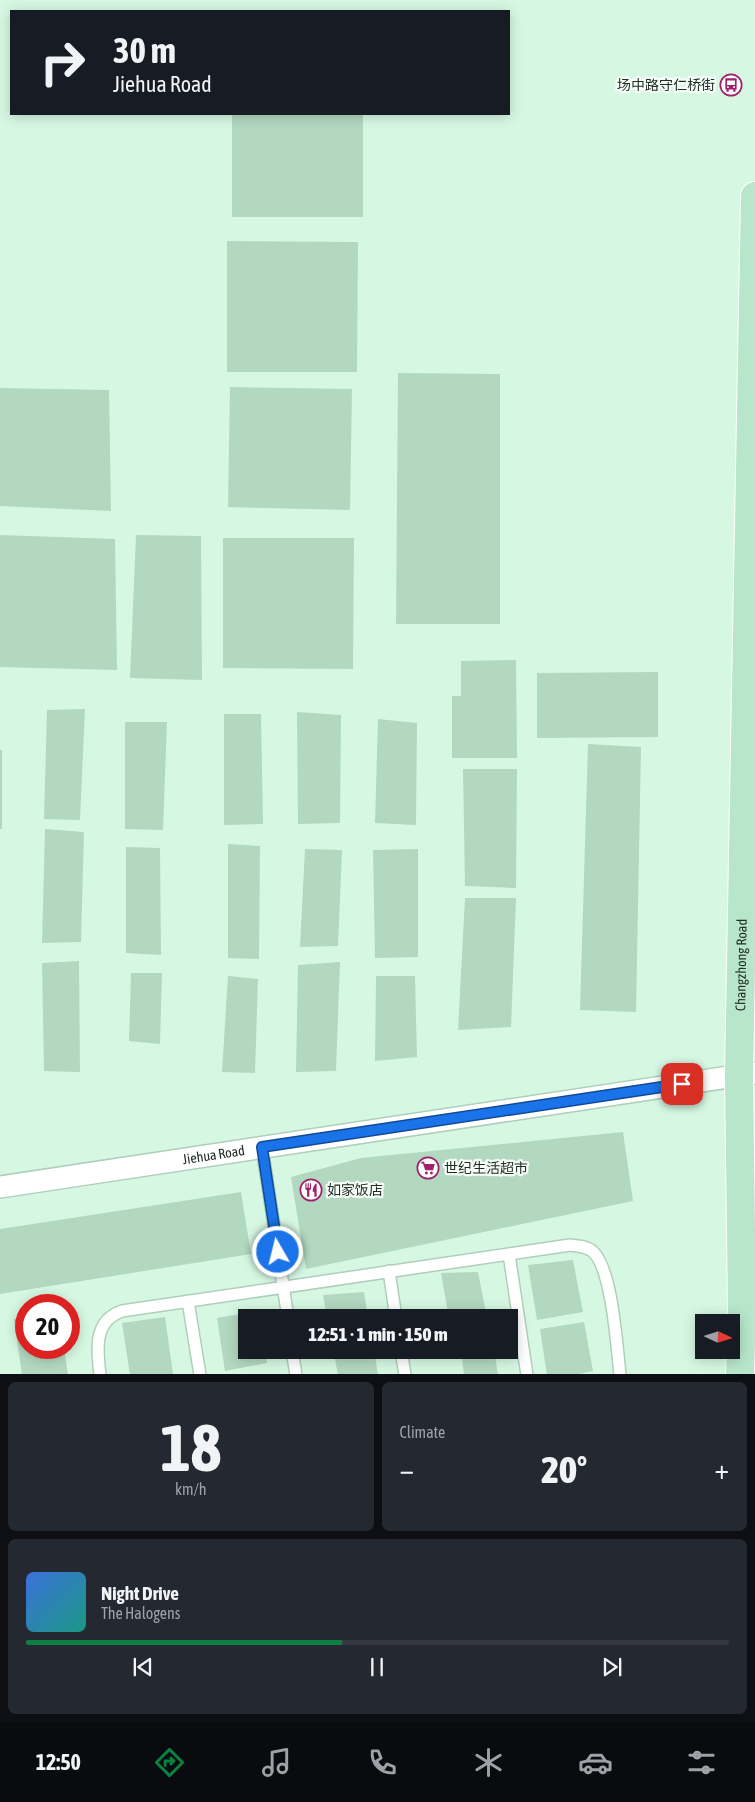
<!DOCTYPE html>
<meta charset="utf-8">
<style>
:root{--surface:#171b24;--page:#242831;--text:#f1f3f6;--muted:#9ea1a6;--line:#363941;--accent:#0b8043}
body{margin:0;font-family:"Asap Condensed","Noto Sans SC",sans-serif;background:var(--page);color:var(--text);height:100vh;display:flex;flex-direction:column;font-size:19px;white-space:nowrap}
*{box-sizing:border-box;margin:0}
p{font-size:16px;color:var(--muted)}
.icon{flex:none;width:28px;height:28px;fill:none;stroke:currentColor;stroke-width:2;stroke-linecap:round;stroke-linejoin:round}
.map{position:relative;height:1374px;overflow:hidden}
.side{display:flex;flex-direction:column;gap:8px;padding:8px;background:#0d0f14;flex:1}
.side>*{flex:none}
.top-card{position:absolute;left:10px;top:10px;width:500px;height:105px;border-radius:0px;box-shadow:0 2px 12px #0003;background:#171b24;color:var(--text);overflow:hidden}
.needle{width:32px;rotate:94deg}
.fabs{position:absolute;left:695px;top:1314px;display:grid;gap:10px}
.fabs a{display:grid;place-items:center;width:45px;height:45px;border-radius:0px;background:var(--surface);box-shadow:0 2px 12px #0003;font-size:25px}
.speed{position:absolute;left:15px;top:1294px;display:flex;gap:10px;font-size:25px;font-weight:700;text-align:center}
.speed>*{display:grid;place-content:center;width:65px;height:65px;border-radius:50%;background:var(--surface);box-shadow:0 2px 12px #0003;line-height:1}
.speed .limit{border:8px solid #d22;background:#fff;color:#111}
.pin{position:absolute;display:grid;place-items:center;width:42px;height:42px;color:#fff;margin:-21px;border-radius:10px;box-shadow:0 2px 8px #0006}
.me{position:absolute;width:55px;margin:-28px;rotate:352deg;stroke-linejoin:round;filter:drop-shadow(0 0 4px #0008)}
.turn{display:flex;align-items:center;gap:18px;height:105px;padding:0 20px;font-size:22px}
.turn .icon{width:65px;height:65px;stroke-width:2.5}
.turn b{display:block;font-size:35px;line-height:42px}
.big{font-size:38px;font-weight:800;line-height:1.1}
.side .widget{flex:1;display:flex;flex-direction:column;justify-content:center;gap:8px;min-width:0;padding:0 18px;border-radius:8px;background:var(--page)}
.side .dial{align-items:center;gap:0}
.dial b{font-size:65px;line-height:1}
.song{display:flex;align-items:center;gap:15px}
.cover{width:60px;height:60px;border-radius:8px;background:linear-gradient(135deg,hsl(220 70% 55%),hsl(170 70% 35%))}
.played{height:5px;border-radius:2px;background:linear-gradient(90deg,var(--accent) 45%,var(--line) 45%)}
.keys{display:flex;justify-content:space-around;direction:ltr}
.heat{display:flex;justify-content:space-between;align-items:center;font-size:28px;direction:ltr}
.side .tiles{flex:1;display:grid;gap:8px;grid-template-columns:1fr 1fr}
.widget:last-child{grid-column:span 2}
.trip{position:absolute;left:238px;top:1309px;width:280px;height:50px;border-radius:0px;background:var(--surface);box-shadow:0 2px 12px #0003;font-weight:800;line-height:50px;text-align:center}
.tab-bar{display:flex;height:80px;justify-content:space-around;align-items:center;background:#090b0e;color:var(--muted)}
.tab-bar .icon{width:35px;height:35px}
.tab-bar .on{color:var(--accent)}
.tab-bar b{font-size:22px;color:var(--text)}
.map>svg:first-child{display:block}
.building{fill:#b2d8c0}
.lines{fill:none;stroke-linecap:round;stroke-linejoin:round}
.service-casing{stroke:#afcfba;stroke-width:14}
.minor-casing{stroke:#afcfba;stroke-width:24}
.primary-casing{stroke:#fff;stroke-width:30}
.service{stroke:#fff;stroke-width:11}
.minor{stroke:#fff;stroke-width:21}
.primary{stroke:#b8e6cb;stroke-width:28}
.route-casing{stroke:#114b97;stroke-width:12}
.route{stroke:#1a73e8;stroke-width:9}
.labels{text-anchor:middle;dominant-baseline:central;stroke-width:4.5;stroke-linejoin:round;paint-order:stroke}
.poi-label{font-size:14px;fill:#212e26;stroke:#f7fdf9;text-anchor:start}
.street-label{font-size:14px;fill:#212e26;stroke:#f7fdf9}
</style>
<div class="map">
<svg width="755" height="1375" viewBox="0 0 755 1375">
<rect width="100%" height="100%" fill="#d6f8e3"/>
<path class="building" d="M232,114H363V217H232Z
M227,241L358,242L357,372H227Z
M398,373L500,374V624H396Z
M230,387L352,389L350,510L228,507Z
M0,388L109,390L111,511L0,506Z
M0,535L115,539L117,670L0,667Z
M136,535L201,536L202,680L130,678Z
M223,538H354L353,669L223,668Z
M516,660L517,758H452V696H461V661Z
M658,672V737L537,738V673Z
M85,709L80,820L44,819L47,710Z
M297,712L341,715L340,823L298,824Z
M224,714H261L263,824L224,825Z
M378,719L417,723L416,825L375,823Z
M125,722H167L163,830L125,829Z
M588,744L641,747L636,1012L580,1010Z
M0,750H2V829H0Z
M463,769H517L516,888L465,886Z
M45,829L84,832L81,942L42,943Z
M228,844L260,846L259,959L228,958Z
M126,847L160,848L161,955L126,953Z
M305,849L342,850L338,946L300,947Z
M418,849V957L375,958L373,850Z
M465,898H516L511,1027L458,1030Z
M79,961L80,1072L44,1071L42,963Z
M340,962L336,1071L296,1072L298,965Z
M131,973H162L160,1044L129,1041Z
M228,976L258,979L255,1073L222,1072Z
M376,976H415L417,1057L375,1061Z
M623,1132L633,1201L306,1269L291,1177L361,1158Z
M241,1192L251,1254L0,1294V1229Z
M573,1260L583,1312L537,1320L528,1265Z
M478,1272L487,1318H449L441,1273Z
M364,1292L368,1318H327L323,1295Z
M258,1311L259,1318H246V1350H265L267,1363L225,1371L217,1318Z
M165,1317L173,1374L130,1375L122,1323Z
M14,1319H26V1348H64L68,1375H22Z
M584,1322L593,1371L574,1375H547L540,1329Z
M374,1350L378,1375H338L334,1354Z
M461,1350H494L498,1375H464Z"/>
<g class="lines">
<g class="service-casing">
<path id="service" d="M262,1147L288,1318
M509,1254L527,1375
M389,1271L396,1318
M188,1301L200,1375
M292,1350L296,1375
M401,1350L405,1375
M100,1375C97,1350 93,1321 122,1311L570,1245C578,1246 586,1246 592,1251C612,1266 617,1348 620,1375"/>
</g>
<g class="minor-casing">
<g id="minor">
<path id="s1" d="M0,1187L755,1073"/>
</g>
</g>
<g class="primary-casing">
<g id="primary">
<path id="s2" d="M740,1375L742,1309L739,1075L755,196"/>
</g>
</g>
<use href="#service" class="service"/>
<use href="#minor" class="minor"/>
<use href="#primary" class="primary"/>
</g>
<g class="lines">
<g class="route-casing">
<path id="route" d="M278,1252L262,1147L682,1084"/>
</g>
<use href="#route" class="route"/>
</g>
<defs>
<g id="bus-ring" transform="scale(1.125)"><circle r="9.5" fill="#f7fdf9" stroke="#a3206d" stroke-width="1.5"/><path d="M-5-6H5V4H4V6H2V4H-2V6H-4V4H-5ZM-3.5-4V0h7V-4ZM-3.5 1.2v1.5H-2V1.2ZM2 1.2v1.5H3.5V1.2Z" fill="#a3206d"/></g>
<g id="supermarket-ring" transform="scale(1.125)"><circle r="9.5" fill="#f7fdf9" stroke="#a3206d" stroke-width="1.5"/><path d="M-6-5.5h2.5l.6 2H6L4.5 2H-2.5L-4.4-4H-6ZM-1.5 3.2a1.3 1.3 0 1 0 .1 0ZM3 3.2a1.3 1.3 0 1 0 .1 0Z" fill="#a3206d"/></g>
<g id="restaurant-ring" transform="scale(1.125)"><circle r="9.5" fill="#f7fdf9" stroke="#a3206d" stroke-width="1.5"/><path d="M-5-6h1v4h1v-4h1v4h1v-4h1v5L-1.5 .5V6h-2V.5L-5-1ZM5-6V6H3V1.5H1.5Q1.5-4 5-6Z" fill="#a3206d"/></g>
</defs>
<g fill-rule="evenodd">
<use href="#bus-ring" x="731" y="85"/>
<use href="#supermarket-ring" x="428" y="1168"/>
<use href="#restaurant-ring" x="311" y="1190"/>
</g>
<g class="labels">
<g class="poi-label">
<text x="715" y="85" text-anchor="end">场中路守仁桥街</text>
<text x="444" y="1168">世纪生活超市</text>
<text x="327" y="1190">如家饭店</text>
</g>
<g class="street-label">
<text stroke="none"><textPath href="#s2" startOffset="410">Changzhong Road</textPath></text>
<text stroke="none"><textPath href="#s1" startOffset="216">Jiehua Road</textPath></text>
</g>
</g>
</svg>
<div class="fabs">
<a><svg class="needle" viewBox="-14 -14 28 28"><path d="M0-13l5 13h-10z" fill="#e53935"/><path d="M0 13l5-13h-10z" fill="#9ea1a6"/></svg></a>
</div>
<div class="speed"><div class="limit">20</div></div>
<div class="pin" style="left:682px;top:1084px;background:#d93025"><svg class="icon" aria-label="arrive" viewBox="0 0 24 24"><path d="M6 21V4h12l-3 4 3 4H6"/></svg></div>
<svg class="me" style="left:278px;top:1252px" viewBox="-20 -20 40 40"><circle r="17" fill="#1a73e8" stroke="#fff" stroke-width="3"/><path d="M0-11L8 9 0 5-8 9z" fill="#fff"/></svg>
<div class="trip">12:51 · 1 min · 150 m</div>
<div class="top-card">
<div class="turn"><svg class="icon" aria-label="right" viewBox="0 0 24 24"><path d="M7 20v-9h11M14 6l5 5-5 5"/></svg><div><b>30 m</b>Jiehua Road</div></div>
</div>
</div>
<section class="side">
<div class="tiles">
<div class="widget dial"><b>18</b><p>km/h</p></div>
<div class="widget"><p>Climate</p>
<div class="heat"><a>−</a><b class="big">20°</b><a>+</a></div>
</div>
<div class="widget">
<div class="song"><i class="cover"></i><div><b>Night Drive</b><p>The Halogens</p></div></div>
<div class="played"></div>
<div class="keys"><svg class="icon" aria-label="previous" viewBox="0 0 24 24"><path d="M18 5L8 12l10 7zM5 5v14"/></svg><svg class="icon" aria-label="pause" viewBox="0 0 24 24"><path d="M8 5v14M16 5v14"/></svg><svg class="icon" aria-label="next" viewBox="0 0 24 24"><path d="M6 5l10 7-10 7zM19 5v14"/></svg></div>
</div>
</div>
</section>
<nav class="tab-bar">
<b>12:50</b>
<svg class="icon on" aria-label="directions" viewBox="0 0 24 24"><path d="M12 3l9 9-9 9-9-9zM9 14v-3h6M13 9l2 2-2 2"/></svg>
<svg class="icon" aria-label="music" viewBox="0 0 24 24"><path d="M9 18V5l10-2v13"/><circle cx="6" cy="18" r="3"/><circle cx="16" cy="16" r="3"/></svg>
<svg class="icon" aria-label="phone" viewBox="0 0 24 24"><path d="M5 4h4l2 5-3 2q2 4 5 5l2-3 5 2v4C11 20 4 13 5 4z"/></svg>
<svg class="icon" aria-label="climate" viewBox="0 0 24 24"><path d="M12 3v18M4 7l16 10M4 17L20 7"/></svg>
<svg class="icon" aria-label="car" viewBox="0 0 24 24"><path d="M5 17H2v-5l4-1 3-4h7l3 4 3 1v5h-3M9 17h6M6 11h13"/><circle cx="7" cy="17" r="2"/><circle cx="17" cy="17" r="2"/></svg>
<svg class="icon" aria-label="filters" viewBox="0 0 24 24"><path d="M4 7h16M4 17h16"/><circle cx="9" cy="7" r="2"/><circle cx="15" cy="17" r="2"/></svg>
</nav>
